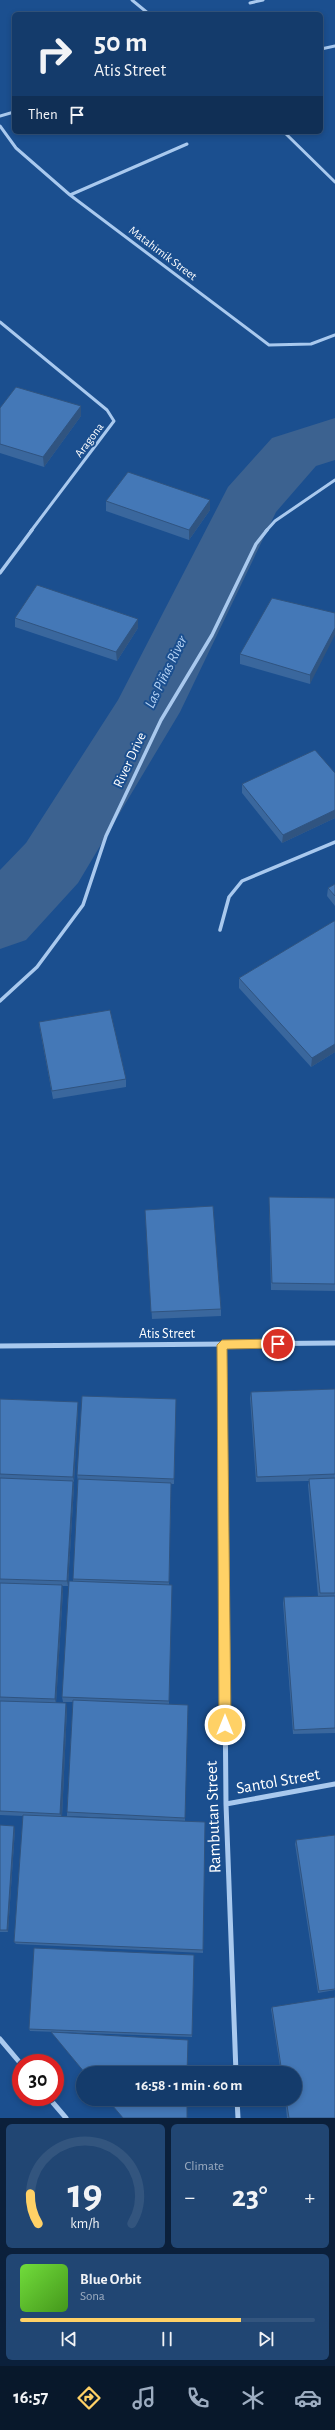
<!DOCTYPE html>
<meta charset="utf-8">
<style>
:root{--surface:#143b6b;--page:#214673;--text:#f1f3f6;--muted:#9dadc1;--line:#33557e;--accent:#ffd166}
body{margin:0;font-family:"Alegreya Sans",sans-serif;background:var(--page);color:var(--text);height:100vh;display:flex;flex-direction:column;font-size:15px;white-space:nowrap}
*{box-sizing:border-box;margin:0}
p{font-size:13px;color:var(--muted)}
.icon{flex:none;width:22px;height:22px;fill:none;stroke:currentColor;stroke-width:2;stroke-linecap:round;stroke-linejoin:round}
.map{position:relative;height:2118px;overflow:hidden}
.panel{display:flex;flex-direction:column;gap:6px;padding:6px;background:#0b203b;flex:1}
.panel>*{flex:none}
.guide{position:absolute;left:12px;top:12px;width:311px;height:122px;border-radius:6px;box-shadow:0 2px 6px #0003,0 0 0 1px var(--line);background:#143b6b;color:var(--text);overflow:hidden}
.speed{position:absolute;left:12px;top:2054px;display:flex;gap:8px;font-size:20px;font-weight:700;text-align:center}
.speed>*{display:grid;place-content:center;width:52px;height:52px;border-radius:50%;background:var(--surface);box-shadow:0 2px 6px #0003,0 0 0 1px var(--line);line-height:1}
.speed .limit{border:6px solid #d22;background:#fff;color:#111}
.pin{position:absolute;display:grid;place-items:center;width:34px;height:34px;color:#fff;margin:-17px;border:2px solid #fff;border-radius:50%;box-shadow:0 1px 4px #0007}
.me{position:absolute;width:44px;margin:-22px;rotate:0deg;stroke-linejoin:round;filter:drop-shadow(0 0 3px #0008)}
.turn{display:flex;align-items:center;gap:14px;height:84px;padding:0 16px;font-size:18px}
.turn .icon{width:52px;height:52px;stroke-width:2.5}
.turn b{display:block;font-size:28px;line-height:34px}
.then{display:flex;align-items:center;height:38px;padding:0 16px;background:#0003;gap:8px;font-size:15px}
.big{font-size:30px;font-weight:700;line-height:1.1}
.panel .card{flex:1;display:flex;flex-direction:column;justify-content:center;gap:6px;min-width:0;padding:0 14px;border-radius:6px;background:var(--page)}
.panel .dial{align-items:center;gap:0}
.dial svg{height:104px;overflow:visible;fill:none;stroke:var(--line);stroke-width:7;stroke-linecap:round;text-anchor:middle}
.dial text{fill:var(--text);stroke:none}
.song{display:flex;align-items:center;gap:12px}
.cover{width:48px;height:48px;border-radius:6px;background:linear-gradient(135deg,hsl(100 70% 55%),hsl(100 70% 35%))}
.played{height:4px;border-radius:2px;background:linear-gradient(90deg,var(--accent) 75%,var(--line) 75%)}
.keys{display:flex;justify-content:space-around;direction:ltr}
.heat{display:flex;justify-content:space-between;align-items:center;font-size:22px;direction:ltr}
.panel .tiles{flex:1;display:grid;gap:6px;grid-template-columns:1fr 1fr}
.card:last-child{grid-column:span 2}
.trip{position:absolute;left:76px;top:2066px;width:226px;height:40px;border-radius:20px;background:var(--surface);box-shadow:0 2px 6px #0003,0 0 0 1px var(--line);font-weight:700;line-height:40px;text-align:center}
.menu{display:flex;height:64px;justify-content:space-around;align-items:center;background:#08182b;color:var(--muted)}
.menu .icon{width:28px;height:28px}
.menu .active{color:var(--accent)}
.menu b{font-size:18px;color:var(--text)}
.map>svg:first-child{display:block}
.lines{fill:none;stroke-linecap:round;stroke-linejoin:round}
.river{fill:#3c6290;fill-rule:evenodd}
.street-far2{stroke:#a9c9ee;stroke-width:3}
.street-far1{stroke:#a9c9ee;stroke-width:3.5}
.street{stroke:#a9c9ee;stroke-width:5}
.wall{fill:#3a679d}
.shaded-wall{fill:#305480}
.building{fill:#4478b7;stroke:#305480}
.route{fill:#ffd166;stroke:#a68842}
.labels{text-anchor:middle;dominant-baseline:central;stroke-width:4;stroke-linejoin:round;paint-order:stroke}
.far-street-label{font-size:12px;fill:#fff;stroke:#1b4f8f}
.street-label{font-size:14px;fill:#fff;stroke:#1b4f8f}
.water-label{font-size:15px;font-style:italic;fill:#b5d3f5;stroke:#1b4f8f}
.near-street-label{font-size:17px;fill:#fff;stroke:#1b4f8f}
</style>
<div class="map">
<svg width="335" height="2118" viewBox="0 0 335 2118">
<rect width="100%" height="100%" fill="#1b4f8f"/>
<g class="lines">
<path class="river" d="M335,418V460L316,466L276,512L180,712L78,883L26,940L0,949V870L26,843L118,700L228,487L272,438Z"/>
<path class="street-far2" d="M132,0L149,14
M250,3L263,0
M321,49L335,46
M0,116L14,112
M0,126L16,148L70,195L269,345L311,344L335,335
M284,132L335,182
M70,195L187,144
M0,322L107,410L114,421L31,531
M266,531L275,521L335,480"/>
<path class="street-far1" d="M0,573L32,530
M220,930L229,897L242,881L335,842
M0,1001L37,967L83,905L106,836L161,720L212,635L256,544L267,530"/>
<path class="street" d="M222,1345L226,1804L236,2073
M0,1346L335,1343
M226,1804L335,1784
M0,2039L21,2064
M48,2097L66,2118
M237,2099L238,2118"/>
</g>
<path class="wall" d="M81,406V416L44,467L0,453V408Z
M106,501L210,510L189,540L106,511Z
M335,613L310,684L240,664V654Z
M15,618L138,619V628L117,661L15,627Z
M335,773V818L282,843L242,793V784Z
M335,884V906L327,896L328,888Z
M335,921V1052L311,1067L239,988V978Z
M39,1022L126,1079V1087L53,1099L40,1030Z
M269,1197L335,1198V1291L271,1290L269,1204Z
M146,1217L221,1309V1316L152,1319Z
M335,1389V1733L293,1734L283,1603L284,1597L318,1596L308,1485L309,1481L256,1482L250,1398L251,1392Z
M0,1399L78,1408L74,1482H73L74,1486L68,1586H62L63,1591L56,1703L67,1708L62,1817L203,1950V1953L16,1944L14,1942L23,1816L0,1815Z
M176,1399L174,1484H171L169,1585V1704L185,1818V1821L67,1816V1812L73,1702H63L62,1697L73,1581L78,1481L77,1475Z
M0,1825L15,1829L8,1932H0Z
M335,1835V1990L318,1993L295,1844L296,1840Z
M272,2007L335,2118H287L285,2099H295V2073H281L271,2009Z
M29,2029L192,2035V2037L30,2031Z"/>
<path class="shaded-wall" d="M81,406V416L44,467L43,457Z
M210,500V510L189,540V530Z
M138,619V628L117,661L116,652Z
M335,628V635L310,684V675Z
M335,810V818L282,843L283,835Z
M335,1044V1052L311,1067L312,1058Z
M78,1402V1408L74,1482L73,1477Z
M73,1481L74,1486L68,1586L67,1581Z
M62,1585L63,1591L56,1704L55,1699Z
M66,1703L67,1708L62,1817L60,1814Z
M14,1826L15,1829L8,1932L7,1930Z"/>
<path class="building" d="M16,387L81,406L43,457L0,444V408Z
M128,472L210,500L189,530L106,501Z
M37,585L138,619L116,652L15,618Z
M272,598L335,613V628L310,675L240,654Z
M315,750L335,773V810L283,835L242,784Z
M335,884V896L328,888Z
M334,921H335V1044L312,1058L239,978Z
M110,1010L126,1079L52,1091L39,1022Z
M269,1197L335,1198V1284L272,1283Z
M213,1206L221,1309L151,1312L145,1210Z
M335,1389V1474L257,1477L251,1392Z
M82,1396L176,1399L174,1479L77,1475Z
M0,1399L78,1402L73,1477L0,1474Z
M0,1478L73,1481L67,1581L0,1579Z
M335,1478V1593H320L309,1479Z
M78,1479L171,1483L169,1582L73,1579Z
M69,1581L172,1585L169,1701L62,1697Z
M0,1583L62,1585L55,1699L0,1697Z
M335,1596V1728L294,1730L284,1597Z
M73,1700L188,1705L185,1818L67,1812Z
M0,1701L66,1703L60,1814L0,1811Z
M23,1815L205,1822L203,1950L14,1942Z
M0,1825L14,1826L7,1930H0Z
M335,1835V1989L319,1991L296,1840Z
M34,1948L194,1955L192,2035L29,2029Z
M335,1997V2118H289L286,2099H295V2073H282L272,2007Z
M51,2032L188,2040L187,2073H85Z
M107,2099H187V2118H123Z"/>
<path class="route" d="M278,1339L283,1344L278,1348L227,1349L231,1725L225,1731L219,1725L217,1345L222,1340Z"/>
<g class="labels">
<g class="far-street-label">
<text transform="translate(163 253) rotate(37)">Matahimik Street</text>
<text transform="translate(89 440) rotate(-53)">Aragona</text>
</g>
<g class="street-label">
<text transform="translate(130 760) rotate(-65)">River Drive</text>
<text x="167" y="1334">Atis Street</text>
</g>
<g class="water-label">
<text transform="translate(166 672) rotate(-64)">Las Piñas River</text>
</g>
<g class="near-street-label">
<text transform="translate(278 1781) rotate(-10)">Santol Street</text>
<text transform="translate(213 1817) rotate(-92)">Rambutan Street</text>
</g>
</g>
</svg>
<div class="speed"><div class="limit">30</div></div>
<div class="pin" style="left:278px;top:1344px;background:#d93025"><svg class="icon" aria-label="arrive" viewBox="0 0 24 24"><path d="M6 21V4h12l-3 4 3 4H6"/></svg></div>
<svg class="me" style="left:225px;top:1725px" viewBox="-20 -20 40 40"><circle r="17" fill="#ffd166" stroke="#fff" stroke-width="3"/><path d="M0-11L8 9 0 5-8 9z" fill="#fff"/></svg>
<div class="trip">16:58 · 1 min · 60 m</div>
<div class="guide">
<div class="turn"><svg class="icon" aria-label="right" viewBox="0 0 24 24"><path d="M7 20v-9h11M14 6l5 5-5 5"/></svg><div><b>50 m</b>Atis Street</div></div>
<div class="then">Then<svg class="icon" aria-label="arrive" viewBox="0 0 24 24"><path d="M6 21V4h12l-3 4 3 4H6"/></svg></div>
</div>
</div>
<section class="panel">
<div class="tiles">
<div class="card dial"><svg viewBox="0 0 100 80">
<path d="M14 69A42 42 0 1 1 86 69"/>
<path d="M14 69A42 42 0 0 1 8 46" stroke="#ffd166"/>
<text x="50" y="56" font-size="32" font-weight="700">19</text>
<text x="50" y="72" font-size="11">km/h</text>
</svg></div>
<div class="card"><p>Climate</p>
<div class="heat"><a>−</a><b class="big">23°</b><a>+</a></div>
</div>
<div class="card">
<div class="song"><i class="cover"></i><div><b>Blue Orbit</b><p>Sona</p></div></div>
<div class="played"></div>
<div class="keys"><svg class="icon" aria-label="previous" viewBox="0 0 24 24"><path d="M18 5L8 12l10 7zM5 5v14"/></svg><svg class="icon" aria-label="pause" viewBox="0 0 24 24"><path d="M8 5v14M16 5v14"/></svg><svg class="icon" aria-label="next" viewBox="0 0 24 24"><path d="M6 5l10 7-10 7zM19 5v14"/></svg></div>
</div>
</div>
</section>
<nav class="menu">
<b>16:57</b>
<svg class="icon active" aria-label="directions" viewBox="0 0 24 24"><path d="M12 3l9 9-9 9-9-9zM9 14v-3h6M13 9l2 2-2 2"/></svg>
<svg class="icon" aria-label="music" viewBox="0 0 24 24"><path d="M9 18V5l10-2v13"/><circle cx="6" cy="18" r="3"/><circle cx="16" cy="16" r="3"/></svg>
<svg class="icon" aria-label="phone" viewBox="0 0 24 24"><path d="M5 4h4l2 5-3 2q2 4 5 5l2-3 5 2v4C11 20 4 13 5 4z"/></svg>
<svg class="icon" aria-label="climate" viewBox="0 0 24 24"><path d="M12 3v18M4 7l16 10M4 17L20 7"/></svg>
<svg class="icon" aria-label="car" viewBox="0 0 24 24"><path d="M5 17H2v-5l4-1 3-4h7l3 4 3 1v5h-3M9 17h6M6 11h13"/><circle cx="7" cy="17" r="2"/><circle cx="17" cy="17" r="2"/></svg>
</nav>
